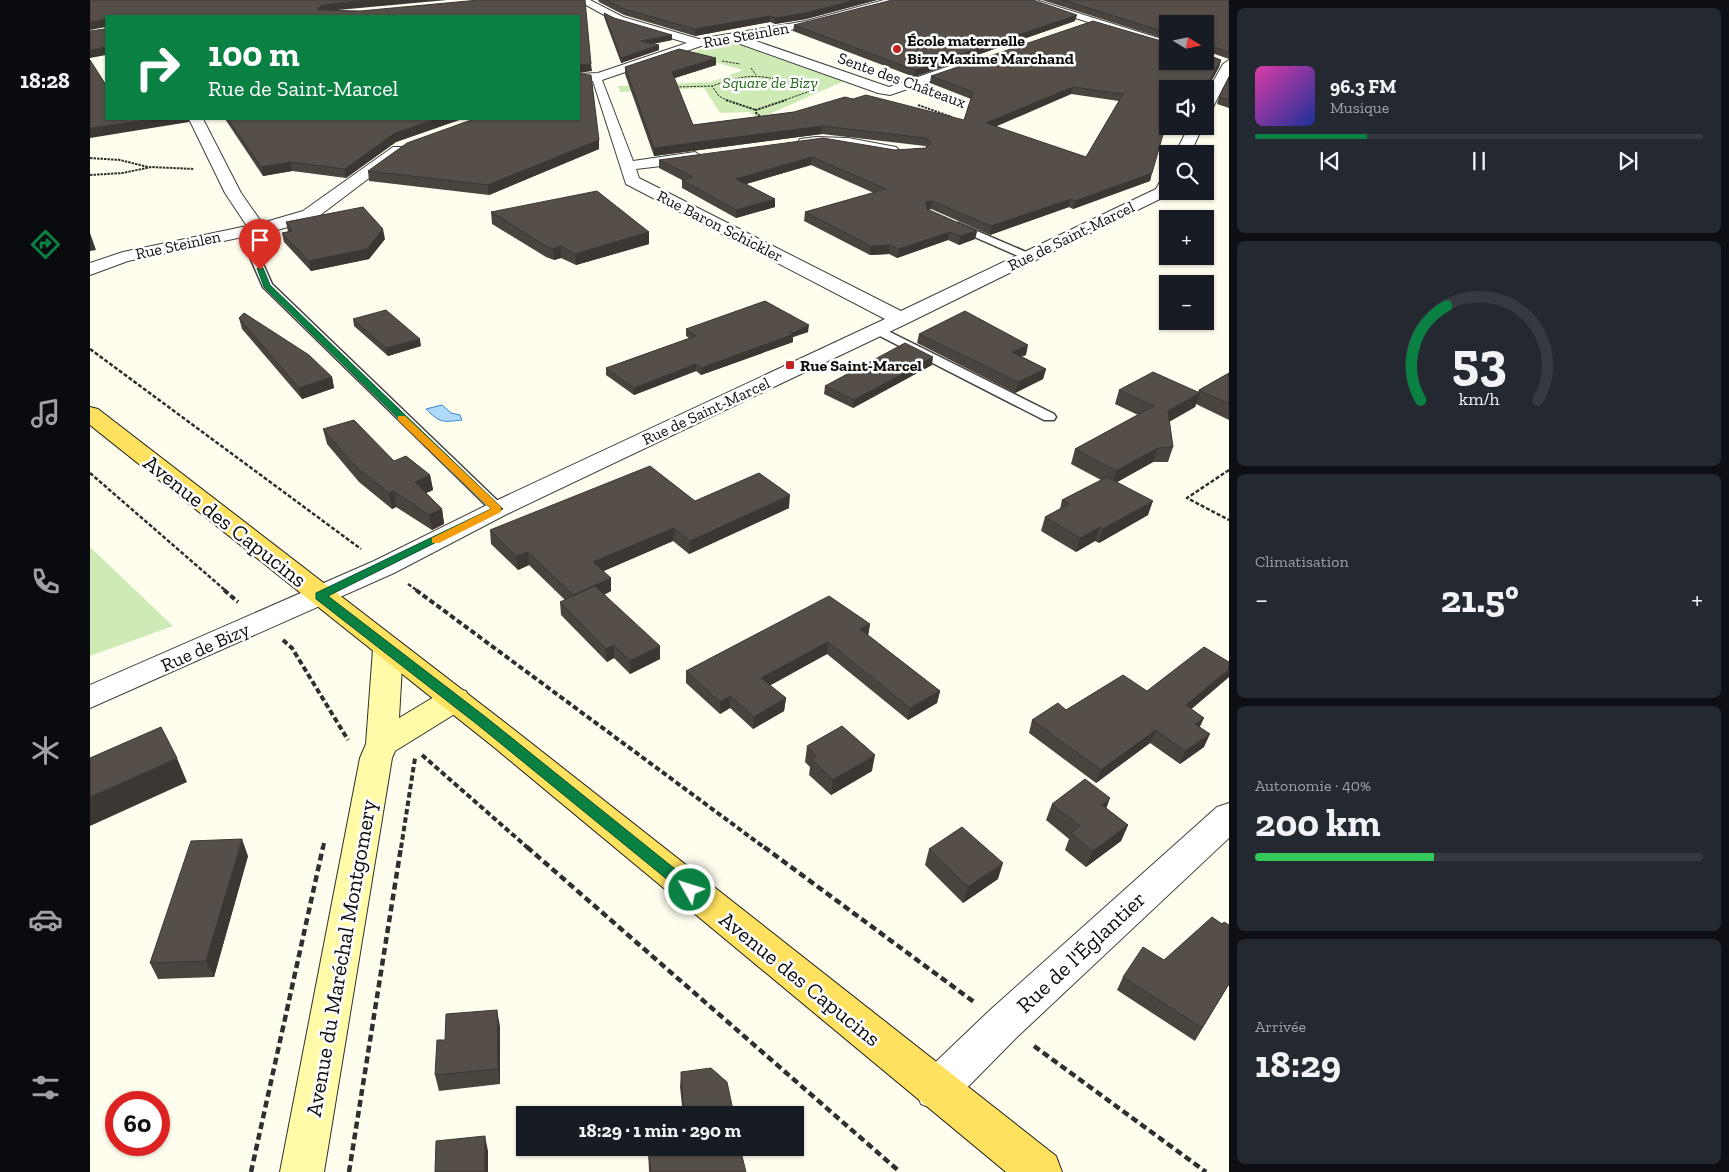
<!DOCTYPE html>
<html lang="fr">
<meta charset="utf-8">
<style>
:root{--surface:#171b24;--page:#242831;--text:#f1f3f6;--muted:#9ea1a6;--line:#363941;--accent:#0b8043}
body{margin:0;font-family:"Zilla Slab",serif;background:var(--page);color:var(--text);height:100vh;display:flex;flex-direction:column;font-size:19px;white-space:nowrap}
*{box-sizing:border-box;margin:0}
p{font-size:16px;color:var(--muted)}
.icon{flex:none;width:28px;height:28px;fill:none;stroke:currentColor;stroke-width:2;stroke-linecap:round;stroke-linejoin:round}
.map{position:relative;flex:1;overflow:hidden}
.drawer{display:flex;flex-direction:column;gap:8px;padding:8px;background:#0d0f14;width:500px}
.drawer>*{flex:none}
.banner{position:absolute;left:15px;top:15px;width:475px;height:105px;border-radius:0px;box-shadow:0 1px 4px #0004;background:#0b8043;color:#fff;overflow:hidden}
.needle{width:32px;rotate:100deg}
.controls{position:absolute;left:1069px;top:15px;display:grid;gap:10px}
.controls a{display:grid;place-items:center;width:55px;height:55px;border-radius:0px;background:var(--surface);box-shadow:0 1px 4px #0004;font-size:25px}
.speed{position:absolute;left:15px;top:1091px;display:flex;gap:10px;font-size:25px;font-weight:700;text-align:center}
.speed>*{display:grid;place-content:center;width:65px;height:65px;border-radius:50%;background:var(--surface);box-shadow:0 1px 4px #0004;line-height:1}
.speed .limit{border:8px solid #d22;background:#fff;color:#111}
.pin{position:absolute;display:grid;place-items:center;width:42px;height:42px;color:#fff;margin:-51px -21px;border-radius:50% 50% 50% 0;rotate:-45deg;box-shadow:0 0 5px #0007}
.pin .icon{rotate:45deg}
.me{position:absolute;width:55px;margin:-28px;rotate:309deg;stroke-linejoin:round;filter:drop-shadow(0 0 4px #0008)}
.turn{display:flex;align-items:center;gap:18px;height:105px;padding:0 20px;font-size:22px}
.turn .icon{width:65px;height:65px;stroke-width:2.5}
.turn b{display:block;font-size:35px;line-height:42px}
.big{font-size:38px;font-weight:700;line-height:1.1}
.drawer .widget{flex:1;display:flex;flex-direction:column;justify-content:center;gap:8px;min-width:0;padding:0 18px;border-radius:8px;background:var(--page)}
.drawer .dial{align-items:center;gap:0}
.dial svg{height:130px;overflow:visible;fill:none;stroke:var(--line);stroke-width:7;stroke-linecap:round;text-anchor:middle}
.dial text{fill:var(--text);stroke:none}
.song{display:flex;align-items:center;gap:15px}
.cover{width:60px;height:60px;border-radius:8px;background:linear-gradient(135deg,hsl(320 70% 55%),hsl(230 70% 35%))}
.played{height:5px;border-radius:2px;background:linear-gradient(90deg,var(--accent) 25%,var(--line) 25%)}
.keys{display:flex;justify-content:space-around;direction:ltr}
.heat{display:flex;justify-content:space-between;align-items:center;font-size:28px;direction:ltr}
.charge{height:8px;border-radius:4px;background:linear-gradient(90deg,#34c759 40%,var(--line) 0)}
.trip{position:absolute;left:426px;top:1106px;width:288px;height:50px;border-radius:0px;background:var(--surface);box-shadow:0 1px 4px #0004;font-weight:700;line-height:50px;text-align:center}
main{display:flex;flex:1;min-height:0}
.tabs{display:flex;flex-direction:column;width:90px;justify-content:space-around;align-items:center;background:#090b0e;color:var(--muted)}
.tabs .icon{width:35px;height:35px}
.tabs .selected{color:var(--accent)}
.tabs b{font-size:22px;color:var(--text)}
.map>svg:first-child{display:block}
.green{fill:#ceebb6}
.water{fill:#b0d9f8;stroke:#3489d2}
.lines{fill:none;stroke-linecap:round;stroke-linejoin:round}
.service-casing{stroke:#404040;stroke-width:3}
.minor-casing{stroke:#404040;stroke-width:2}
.secondary-casing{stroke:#2f2f2f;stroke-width:2}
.primary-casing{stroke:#1e1e1e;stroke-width:2}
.path-far4{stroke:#2f2f2f;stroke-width:1;stroke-dasharray:2.5 1;stroke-linecap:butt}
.path-far3{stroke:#2f2f2f;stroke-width:2;stroke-dasharray:2.5 1;stroke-linecap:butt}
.path-far2{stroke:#2f2f2f;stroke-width:2.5;stroke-dasharray:4 2;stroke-linecap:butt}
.path-far1{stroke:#2f2f2f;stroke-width:4;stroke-dasharray:5.5 3;stroke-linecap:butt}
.path{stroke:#2f2f2f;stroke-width:4.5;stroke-dasharray:7 4;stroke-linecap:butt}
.service{fill:#fff;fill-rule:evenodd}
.minor{fill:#fff;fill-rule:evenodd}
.secondary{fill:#fffba9;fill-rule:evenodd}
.primary{fill:#fee15f;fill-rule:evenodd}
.wall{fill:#4a443f;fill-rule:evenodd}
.shaded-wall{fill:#3c3733}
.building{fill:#564f49;stroke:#3c3733;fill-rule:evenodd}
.route{fill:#0b8043;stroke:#07532c}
.slow{fill:#f59e0b}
.poi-dot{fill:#c32220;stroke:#fff;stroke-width:2}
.labels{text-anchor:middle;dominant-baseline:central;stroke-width:5;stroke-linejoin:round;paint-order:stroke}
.far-street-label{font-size:16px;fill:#0d0d0d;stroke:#fff}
.far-poi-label{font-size:16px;font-weight:bold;fill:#0d0d0d;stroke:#fff;text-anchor:start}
.far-park-label{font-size:16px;font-style:italic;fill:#26681b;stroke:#fff}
.street-label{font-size:19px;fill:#0d0d0d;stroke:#fff}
.near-street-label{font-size:22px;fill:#0d0d0d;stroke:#fff}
</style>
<main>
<nav class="tabs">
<b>18:28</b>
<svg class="icon selected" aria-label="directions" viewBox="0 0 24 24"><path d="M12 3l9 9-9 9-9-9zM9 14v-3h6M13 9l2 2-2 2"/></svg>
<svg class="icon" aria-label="music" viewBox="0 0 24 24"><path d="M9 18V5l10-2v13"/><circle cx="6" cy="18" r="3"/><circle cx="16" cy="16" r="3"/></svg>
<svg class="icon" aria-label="phone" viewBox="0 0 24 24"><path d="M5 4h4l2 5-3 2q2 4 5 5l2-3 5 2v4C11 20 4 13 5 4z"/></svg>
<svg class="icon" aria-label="climate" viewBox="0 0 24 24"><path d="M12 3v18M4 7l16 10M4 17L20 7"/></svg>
<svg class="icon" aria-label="car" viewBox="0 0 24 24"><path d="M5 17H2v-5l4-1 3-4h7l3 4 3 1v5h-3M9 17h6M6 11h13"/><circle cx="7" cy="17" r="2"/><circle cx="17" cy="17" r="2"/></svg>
<svg class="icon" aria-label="filters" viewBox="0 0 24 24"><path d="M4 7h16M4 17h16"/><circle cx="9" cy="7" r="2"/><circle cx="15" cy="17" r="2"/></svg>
</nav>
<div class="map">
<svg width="1139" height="1172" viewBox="0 0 1139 1172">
<rect width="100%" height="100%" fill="#fffdee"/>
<path class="green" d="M636,42H653L754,81L677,115L665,116L659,112L630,113L614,88L530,92L528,86L621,82L653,70L595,54Z
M0,547L83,626L0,656Z"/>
<path class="water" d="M352,405L361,413L370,415L372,420C353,422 351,424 336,409Z"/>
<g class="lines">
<g class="service-casing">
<path id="service" d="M868,223L943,255L944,257L939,260L935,259L864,228L863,226Z
M157,236L162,239L182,284L413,506L415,509L413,512H403L173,287L152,239Z
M788,326L964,414L966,417L964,420H954L784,333L782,330Z"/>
</g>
<g class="minor-casing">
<path id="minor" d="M487,0H500L533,17L609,39L716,21L794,0H811L810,2L717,27L657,38L799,87L871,62H879L881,65L879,68L800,95L788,93L642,41L611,46L512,80L543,161L605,152L613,157L605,162L546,169L549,178L811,311L1066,189L1072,178L1078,176V191H1081L1078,195L818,323L417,514L304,573L0,708V685L284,561L399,504L795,319L536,184L503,81L489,82V74L508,73L597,43L525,21Z
M930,0H946L1078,41V48Z
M1139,60V76L1122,109L1115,113V96L1133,64Z
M99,119H113L151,193L172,223L213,211L303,147H313L316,150L225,219L191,229L38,261L0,275V263L33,252L157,226L135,193Z
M1099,126H1113L1100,154H1085Z
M726,137L758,138L806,147L809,150L801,155L747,146H715L708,142L710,139Z
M1139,803V838L927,1037L861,1104L846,1110L831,1104L825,1090L831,1076L899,1011L1127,807Z"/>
</g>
<g class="secondary-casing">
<path id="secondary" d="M298,639L308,642L313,649L309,718L354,691L365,688L376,691L380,699L376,707L305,751L302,758L234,1172H190L270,758L276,744L283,649L288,642Z"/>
</g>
<g class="primary-casing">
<path id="primary" d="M0,407L8,409L427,732L966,1156L972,1172H916L405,748L0,425Z"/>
</g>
<path class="path-far4" d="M632,61L650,64
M661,68L666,75
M586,87L622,86
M638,101L629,96L622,86C658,74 663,74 700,82
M692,101L726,89"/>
<path class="path-far3" d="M636,100L666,110
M828,105L862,117
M673,118L666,113V110L696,100
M0,158L30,160L58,167
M0,175L33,173L61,167L104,169"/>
<path class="path-far2" d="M0,349L271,549
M1139,470L1097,498L1139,520
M0,473L136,591
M318,584L328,591"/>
<path class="path-far1" d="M134,590L148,602
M326,590L675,848
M193,640L202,648L258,740
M332,755L438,848
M233,848L234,843
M311,848L325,758"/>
<path class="path" d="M437,847L810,1172
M674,847L884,1002
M944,1046L1116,1172
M161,1172L233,847
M259,1172L311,847"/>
<use href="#service" class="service"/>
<use href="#minor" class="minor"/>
<use href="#secondary" class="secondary"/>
<use href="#primary" class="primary"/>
</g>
<path class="wall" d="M508,0H787L716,19L685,24L680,22L605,36L534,15L509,2Z
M952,0H1139V59L1116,51L1115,54L1131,60L1129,67L1115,93V89H1078L1060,181L983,209L979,207L900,235L841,209L838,210L887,231L885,239L869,245L858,240L807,258L799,254L780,255L714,221L715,212L784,193L721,165L656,184L685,207L646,218L592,188V180L569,168V160L805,150L837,148L835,146L732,134L564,156L535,74V67L626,65L584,78L603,125L704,112L763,99L874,120L881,99L840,83L841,76L1115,61L1078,24V40ZM981,94L1029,101L996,157L905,127Z
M514,13L524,18L582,40L563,44L569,50L531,63L514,17Z
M985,21L824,77L703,31L704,25Z
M1139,77V108L1127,104L1129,97Z
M135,119H372L306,142L256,178L202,171L173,176Z
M509,140V149L399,195L279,181L278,171Z
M401,212L559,232V244L486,265L471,258L464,260L456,257L402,224Z
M196,222L295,239L279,259L221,271L194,242L192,233L198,232Z
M149,318L242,377L244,388L212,399L152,329Z
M263,319L331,346L298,356L264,326Z
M596,329L718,332L703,337V342L611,375L606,371L544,395L516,375V368L599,338L596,336Z
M829,334L936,355L931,356L956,369L953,379L925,393L827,343Z
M842,365L763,408L734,394L735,386Z
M1139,373V420L1106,404L1105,407L1079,422L1083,447L1078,462H1063L1027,482L1058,515L1009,543L1005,541L986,552L951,531L955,517L970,509L972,500L1011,480L981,464L985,449L1048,415L1025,404L1029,390L1108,392L1109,390Z
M233,429L304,461L340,475L343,490L336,493L352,509L354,524L342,530L306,507L302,509L269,482L237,444Z
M605,501L699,508L599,554L583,541L514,571L521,591L514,595L570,659L540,674L524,658L517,662L471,615L470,602L475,600L439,565L428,570L401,544L400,530Z
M780,624L778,635L850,691L847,703L818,720L737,654L680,685L696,698L694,711L663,729L640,708L630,714L596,683V671Z
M1139,677L1101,709L1110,727L1114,747L1090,764L1060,743L1006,783L939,733L942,720L976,710L1057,691Z
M717,746L782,771L741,795L719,775L720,767L715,762Z
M962,804L1016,808L1038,825L1031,841L996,867L975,850L979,839L956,820Z
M839,849L908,879L873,903L835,865Z
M158,856L124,977L68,979L60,963Z
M1074,960L1139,984L1105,1041L1027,990L1033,977Z
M410,1026V1084L349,1091L345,1075L355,1040Z
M591,1072L644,1115H593L590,1087Z
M558,1149L656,1172H559Z"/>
<path class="shaded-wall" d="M280,0H357L237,11L228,10L229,7L236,4Z
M765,0H787L716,19L685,24V18Z
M987,15L985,21L824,77L825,70Z
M680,16V22L605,36V29Z
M15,19L16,27L0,30V22Z
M582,35V40L551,46V41Z
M569,45V50L531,63V58Z
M16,47V55L0,58V50Z
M626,58V65L582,79V72Z
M1131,60L1129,67L1115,92V88Z
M501,64L502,71L489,73V65Z
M983,87L981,94L894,131L896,123Z
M64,119H99V122L0,138V128Z
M347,119H372L306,142L256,178L255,169L305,133Z
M732,126V134L564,156V148Z
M509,140V149L399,195L398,185Z
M722,157L721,165L646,187V179Z
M200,162L202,171L173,176L171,167Z
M1062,173L1060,181L983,209L985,201Z
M685,199V207L646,218V210Z
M981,199L979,207L900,235L901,226Z
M842,201L841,209L835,211L836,202Z
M293,229L295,239L279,259L221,271L219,261Z
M887,231L885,239L869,245L870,236Z
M559,232V244L486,265L485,254Z
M860,232L858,240L807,258L809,249Z
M0,233L6,250L0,251Z
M800,245L799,254L780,255L781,246Z
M471,246V258L464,260L463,249Z
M719,325L718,332L703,337V342L611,375V368Z
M330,339L331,346L298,356L296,348Z
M938,345L936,355L919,362L922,352Z
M843,357L842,365L763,408L764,400Z
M606,364V371L544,395V388Z
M956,369L953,379L925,393L928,382Z
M242,377L244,388L212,399L209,388Z
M1110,393L1105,407L1073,425L1078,411Z
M1068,448L1063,462L1022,485L1026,471Z
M340,475L343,490L328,497L325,482Z
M304,491L306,507L302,509L299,493Z
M700,495L699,508L599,554L600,541Z
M1063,501L1058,515L1009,543L1013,529Z
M352,509L354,524L342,530L339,515Z
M1010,527L1005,541L986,552L990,538Z
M584,528L583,541L504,575L503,562Z
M438,552L439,565L428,570L426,556Z
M521,578V591L484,609L483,595Z
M780,624L778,636L770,629Z
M738,642L737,654L670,691L671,678Z
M524,645V658L517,662L516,649Z
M570,646V659L540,674V661Z
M1139,669V677L1091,718L1096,705Z
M850,691L847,703L818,720L820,708Z
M640,696V708L630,714V702Z
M696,698L694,711L663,729L664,717Z
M1114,718L1108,731L1105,724Z
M1066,730L1060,743L1006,783L1011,770Z
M1120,734L1114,747L1090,764L1095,751Z
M785,755L782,771L741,795L743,780Z
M87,758L97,782L0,826V797Z
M1020,798L1014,815L1012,805Z
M1038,825L1031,841L996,867L1003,851Z
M152,839L158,856L124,977L116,961Z
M913,863L908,879L873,903L878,887Z
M407,1010L410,1026V1084L408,1069Z
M395,1136L398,1151V1172H395Z"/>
<path class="building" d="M0,0H280L236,4L229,7L228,10L270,11L389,0H495L501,64L489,65V16H16V47L0,50V31L15,29V19L0,22Z
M516,0H765L716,13L685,18L680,16L605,29L534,9Z
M802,0H943L987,15L825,70L704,25Z
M973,0H1139V52L1116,44L1115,54L1131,60L1115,88V92V89H1104L1094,85L1092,89H1078V117L1062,173L985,201L981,199L901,226L842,201L836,202L837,209L887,231L870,236L860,232L809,249L800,245L781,246L715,212L796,189L722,157L646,179L685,199L646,210L592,180L603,177L569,160L733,138L805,150L836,148L841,143L836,138L732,126L564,148L535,67L589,49L626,58L582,72L603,125L704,112L755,97L763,99L776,95L874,120L883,92L841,76L1003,21L1078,43V61H1115V24H1078V33ZM983,87L1033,94L996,157L896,123Z
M514,13L524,18L582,35L551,41L569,45L531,58Z
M0,60L16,85V119H39L41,122L42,119H64L0,128Z
M489,74L501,75L509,140L398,185L278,171L317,143L384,119H489Z
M1139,77V100L1129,97Z
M138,119H347L305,133L255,169L200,162L171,167Z
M507,191L559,232L485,254L471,246L463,249L456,246L401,212Z
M273,207L293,229L277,249L219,261L192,233L202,231L196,222Z
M675,301L719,325L699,332L704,334L611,368L606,364L544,388L516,368L606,336L596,329Z
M296,310L330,339L296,348L263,319Z
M875,311L938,345L922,352L956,369L928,382L829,334Z
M154,313L219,355L242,377L209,388L149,318Z
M815,343L843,357L764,400L735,386Z
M1063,372L1110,393L1078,411L1083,447L1068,448L1026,471L985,449L1064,406L1029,390Z
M1139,373V404L1109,390Z
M264,420L304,461L316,456L340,475L325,482L352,509L339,515L304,491L299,493L266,467L233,429Z
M560,466L605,501L669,473L700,495L600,541L584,528L503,562L521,578L483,595L438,552L426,556L400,530Z
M1017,477L1063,501L1013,529L1010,527L990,538L955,517L979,504L972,500Z
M505,586L570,646L540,661L524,645L516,649L470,602Z
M739,596L780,624L770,629L850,691L820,708L738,642L671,678L696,698L664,717L640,696L630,702L596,671Z
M1114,647L1139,662V669L1096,705L1114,718L1105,724L1120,734L1095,751L1066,730L1011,770L942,720L968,703L976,710L1033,675L1057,691Z
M752,726L785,755L743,780L721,759L726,756L717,746Z
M71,727L87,758L0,797V758Z
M995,779L1020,798L1012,805L1038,825L1003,851L981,833L990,826L962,804Z
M872,827L913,863L878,887L839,849Z
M152,839L116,961L60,963L101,841Z
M1122,917L1132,924L1134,922L1139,925V984L1112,1028L1033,977L1053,947L1074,960Z
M407,1010L408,1069L345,1075L347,1040H355L356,1014Z
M621,1068L637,1082L644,1115H594L591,1072Z
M395,1136V1172H345L346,1141Z
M570,1148H650L656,1172H561L558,1149Z"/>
<path class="route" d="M167,268H173L180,285L413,509L238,596L397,718L605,885L608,890L605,894L600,896L595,894L388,725L226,599V593L401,509L174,287Z"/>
<path class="slow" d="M308,416H315L411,507V512L349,543H342V538L401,509L308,420Z"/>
<g class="poi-dot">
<circle cx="807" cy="49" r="5"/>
<rect x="695" y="360" width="10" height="10" rx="2.5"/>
</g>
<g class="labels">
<g class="far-street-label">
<text transform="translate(656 35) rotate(-10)">Rue Steinlen</text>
<text transform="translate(812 80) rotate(20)">Sente des Châteaux</text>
<text transform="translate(630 226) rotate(27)">Rue Baron Schickler</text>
<text transform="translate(981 236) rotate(-26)">Rue de Saint-Marcel</text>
<text transform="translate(88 245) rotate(-12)">Rue Steinlen</text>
<text transform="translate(616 411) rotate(-25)">Rue de Saint-Marcel</text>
</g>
<g class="far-poi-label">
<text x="817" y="40">École maternelle<tspan x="817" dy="18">Bizy Maxime Marchand</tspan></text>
<text x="710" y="365">Rue Saint-Marcel</text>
</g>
<g class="far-park-label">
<text x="680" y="82">Square de Bizy</text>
</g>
<g class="street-label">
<text transform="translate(115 647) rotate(-24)">Rue de Bizy</text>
</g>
<g class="near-street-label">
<text transform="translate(135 521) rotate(38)">Avenue des Capucins</text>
<text transform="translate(991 952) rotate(-43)">Rue de l'Églantier</text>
<text transform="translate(251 958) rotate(-80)">Avenue du Maréchal Montgomery</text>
<text transform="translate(710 979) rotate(39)">Avenue des Capucins</text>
</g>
</g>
</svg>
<div class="controls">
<a><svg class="needle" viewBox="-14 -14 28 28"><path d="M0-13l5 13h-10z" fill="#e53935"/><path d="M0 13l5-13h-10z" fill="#9ea1a6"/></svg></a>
<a><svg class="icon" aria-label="sound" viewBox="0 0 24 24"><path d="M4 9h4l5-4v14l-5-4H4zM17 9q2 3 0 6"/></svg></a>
<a><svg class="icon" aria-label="search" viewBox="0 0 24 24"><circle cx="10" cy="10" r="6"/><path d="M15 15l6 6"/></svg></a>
<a>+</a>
<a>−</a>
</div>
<div class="speed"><div class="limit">60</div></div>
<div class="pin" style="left:170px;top:270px;background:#d93025"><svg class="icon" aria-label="arrive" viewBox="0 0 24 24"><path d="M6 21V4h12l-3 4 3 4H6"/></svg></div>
<svg class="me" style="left:600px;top:890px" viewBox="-20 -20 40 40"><circle r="17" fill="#0b8043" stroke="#fff" stroke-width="3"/><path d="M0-11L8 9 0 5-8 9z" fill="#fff"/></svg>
<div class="trip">18:29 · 1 min · 290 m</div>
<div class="banner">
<div class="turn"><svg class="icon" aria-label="right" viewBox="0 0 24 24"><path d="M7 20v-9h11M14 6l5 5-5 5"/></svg><div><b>100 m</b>Rue de Saint-Marcel</div></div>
</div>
</div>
<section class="drawer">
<div class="widget">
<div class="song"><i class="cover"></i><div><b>96.3 FM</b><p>Musique</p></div></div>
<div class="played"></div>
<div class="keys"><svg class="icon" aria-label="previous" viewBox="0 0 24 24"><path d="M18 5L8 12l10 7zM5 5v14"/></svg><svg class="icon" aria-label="pause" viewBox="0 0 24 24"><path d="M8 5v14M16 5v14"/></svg><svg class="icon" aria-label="next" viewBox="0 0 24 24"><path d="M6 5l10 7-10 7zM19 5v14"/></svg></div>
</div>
<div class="widget dial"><svg viewBox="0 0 100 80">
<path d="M14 69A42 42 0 1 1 86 69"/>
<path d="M14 69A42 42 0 0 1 30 11" stroke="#0b8043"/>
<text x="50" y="56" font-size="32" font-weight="700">53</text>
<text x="50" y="72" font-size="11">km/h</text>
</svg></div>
<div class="widget"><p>Climatisation</p>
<div class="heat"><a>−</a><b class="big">21.5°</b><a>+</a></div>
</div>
<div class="widget"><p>Autonomie · 40%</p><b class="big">200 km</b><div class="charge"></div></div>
<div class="widget"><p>Arrivée</p><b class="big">18:29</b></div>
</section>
</main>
